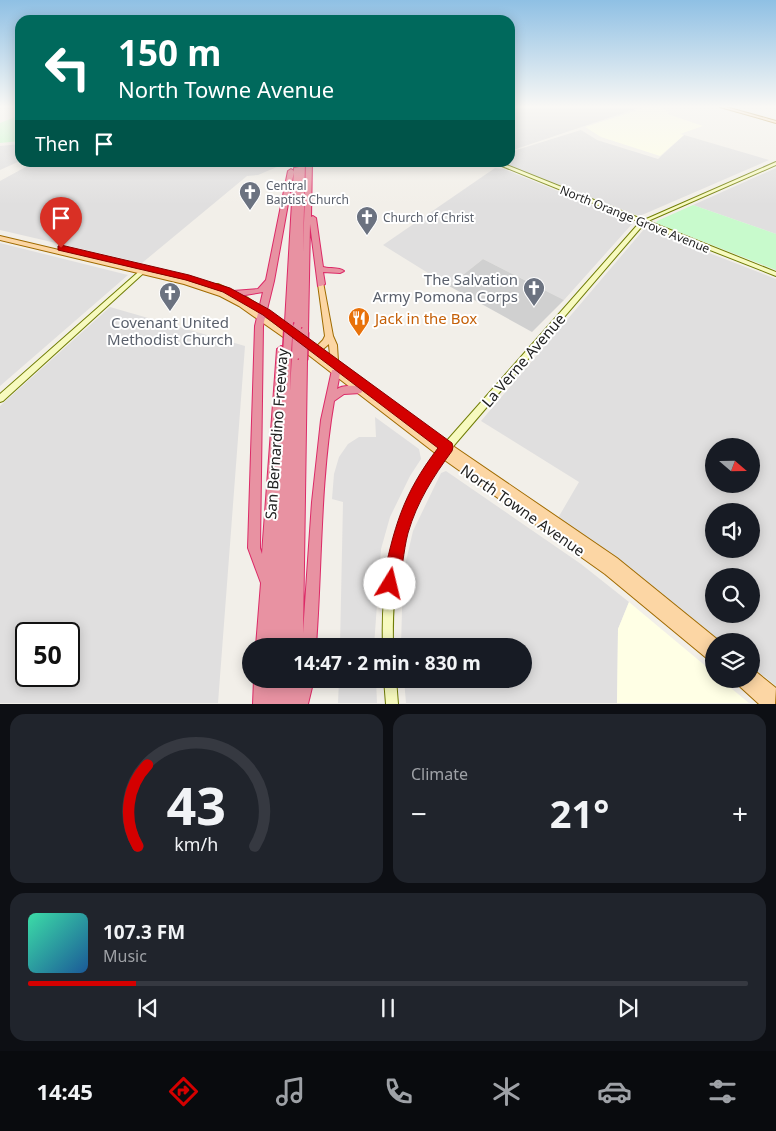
<!DOCTYPE html>
<meta charset="utf-8">
<style>
:root{--surface:#171b24;--page:#20242c;--text:#f1f3f6;--muted:#9ea1a6;--line:#363941;--accent:#d40000}
body{margin:0;font-family:"Noto Sans",sans-serif;background:var(--page);color:var(--text);height:100vh;display:flex;flex-direction:column;font-size:19px;white-space:nowrap}
*{box-sizing:border-box;margin:0}
p{font-size:16px;color:var(--muted)}
.icon{flex:none;width:28px;height:28px;fill:none;stroke:currentColor;stroke-width:2;stroke-linecap:round;stroke-linejoin:round}
.map{position:relative;height:704px;overflow:hidden}
.sheet{display:flex;flex-direction:column;gap:10px;padding:10px;background:#0d0f14;flex:1}
.sheet>*{flex:none}
.banner{position:absolute;left:15px;top:15px;width:500px;height:152px;border-radius:15px;box-shadow:0 2px 12px #0003;background:#00695c;color:#fff;overflow:hidden}
.needle{width:32px;rotate:110deg}
.buttons{position:absolute;left:705px;top:438px;display:grid;gap:10px}
.buttons a{display:grid;place-items:center;width:55px;height:55px;border-radius:50%;background:var(--surface);box-shadow:0 2px 12px #0003;font-size:25px}
.speed{position:absolute;left:15px;top:622px;display:flex;gap:10px;font-size:25px;font-weight:700;text-align:center}
.speed>*{display:grid;place-content:center;width:65px;height:65px;border-radius:50%;background:var(--surface);box-shadow:0 2px 12px #0003;line-height:1}
.speed .limit{border:2px solid #111;border-radius:8px;background:#fff;color:#111}
.pin{position:absolute;display:grid;place-items:center;width:42px;height:42px;color:#fff;margin:-51px -21px;border-radius:50% 50% 50% 0;rotate:-45deg;box-shadow:0 0 5px #0007}
.pin .icon{rotate:45deg}
.me{position:absolute;width:55px;margin:-28px;rotate:9deg;stroke-linejoin:round;filter:drop-shadow(0 0 4px #0008)}
.turn{display:flex;align-items:center;gap:18px;height:105px;padding:0 20px;font-size:22px}
.turn .icon{width:65px;height:65px;stroke-width:2.5}
.turn b{display:block;font-size:35px;line-height:42px}
.then{display:flex;align-items:center;height:48px;padding:0 20px;background:#0003;gap:10px;font-size:19px}
.big{font-size:38px;font-weight:700;line-height:1.1}
.sheet .tile{flex:1;display:flex;flex-direction:column;justify-content:center;gap:8px;min-width:0;padding:0 18px;border-radius:15px;background:var(--page)}
.sheet .dial{align-items:center;gap:0}
.dial svg{height:130px;overflow:visible;fill:none;stroke:var(--line);stroke-width:7;stroke-linecap:round;text-anchor:middle}
.dial text{fill:var(--text);stroke:none}
.song{display:flex;align-items:center;gap:15px}
.cover{width:60px;height:60px;border-radius:8px;background:linear-gradient(135deg,hsl(160 70% 55%),hsl(210 70% 35%))}
.played{height:5px;border-radius:2px;background:linear-gradient(90deg,var(--accent) 15%,var(--line) 15%)}
.keys{display:flex;justify-content:space-around;direction:ltr}
.heat{display:flex;justify-content:space-between;align-items:center;font-size:28px;direction:ltr}
.sheet .tiles{flex:1;display:grid;gap:10px;grid-template-columns:1fr 1fr}
.tile:last-child{grid-column:span 2}
.trip{position:absolute;left:242px;top:638px;width:290px;height:50px;border-radius:25px;background:var(--surface);box-shadow:0 2px 12px #0003;font-weight:700;line-height:50px;text-align:center}
.tab-bar{display:flex;height:80px;justify-content:space-around;align-items:center;background:#090b0e;color:var(--muted)}
.tab-bar .icon{width:35px;height:35px}
.tab-bar .current{color:var(--accent)}
.tab-bar b{font-size:22px;color:var(--text)}
.map>svg:first-child{display:block}
.residential{fill:#e0dfdf;fill-rule:evenodd}
.education{fill:#ffffe5}
.religious{fill:#d0d0d0}
.park{fill:#c8facc}
.lines{fill:none;stroke-linecap:round;stroke-linejoin:round}
.secondary-casing{stroke:#707d05;stroke-width:2}
.primary-casing{stroke:#a06b00;stroke-width:2}
.motorway-casing{stroke:#dc2a67;stroke-width:2}
.secondary{fill:#f7fabf;fill-rule:evenodd}
.primary{fill:#fcd6a4;fill-rule:evenodd}
.motorway{fill:#e892a2;fill-rule:evenodd}
.motorway-bridge-casing{stroke:#dc2a67;stroke-width:11;stroke-linecap:butt}
.motorway-bridge{stroke:#e892a2;stroke-width:8}
.route{fill:#d40000;stroke:#8a0000}
.labels{text-anchor:middle;dominant-baseline:central;stroke-width:4;stroke-linejoin:round;paint-order:stroke}
.far-worship-label{font-size:12px;fill:#5b616d;stroke:#fff;text-anchor:start}
.far-street-label{font-size:12px;fill:#222;stroke:#fff}
.worship-label{font-size:15px;fill:#5b616d;stroke:#fff;text-anchor:end}
.food-label{font-size:15px;fill:#c56008;stroke:#fff;text-anchor:start}
.street-label{font-size:15px;fill:#222;stroke:#fff}
</style>
<div class="map">
<svg width="776" height="704" viewBox="0 0 776 704">
<rect width="100%" height="100%" fill="#f2efe9"/>
<path class="residential" d="M510,107H641L510,151Z
M581,130L597,140L658,159L684,135L769,160L642,215H636L502,163L510,162V152Z
M20,144V161L0,170V146Z
M33,163L284,162V164L258,175L247,176L142,263L0,230V181Z
M495,168L504,169L629,220L632,224L564,300L483,259L449,286L383,245Z
M776,168V234L693,205Z
M645,228L776,279V686L751,666V641H721L558,518L579,482L481,421ZM714,446H751V484H714ZM714,511H751V549H714ZM714,576H751V614H714Z
M0,243L128,275L0,386Z
M110,307L245,346L218,703H0V406ZM26,634H69V676H26Z
M375,417L419,449L421,459L410,476L390,517L381,549L374,646H340L343,502L332,499L334,474L339,457L348,444L359,437H376Z
M446,471L581,564L629,602L618,629L617,703H406L404,679H524V646H401L403,574L413,531L441,473Z
M339,679H376L377,703H338Z"/>
<path class="education" d="M647,107H657L670,112L667,114L703,126L680,134L684,135L660,156L601,137L585,127Z
M629,602L714,673V679H720L749,703H617L618,629Z"/>
<path class="religious" d="M483,259L564,300L532,332L449,286Z"/>
<path class="park" d="M20,115V141L0,143V123Z
M693,205L776,234V270L656,223L657,221Z"/>
<g class="lines">
<g class="secondary-casing">
<path id="secondary" d="M492,162H499L644,220L776,162V165L648,221L776,272V276L644,224L450,450C439,464 429,479 421,495C397,542 392,594 393,646H383C381,592 389,538 414,489C423,473 433,459 444,444L640,222Z
M146,266L149,268L148,269L3,401L0,402V394L144,267Z
M384,679H396L398,704H386Z"/>
</g>
<g class="primary-casing">
<path id="primary" d="M720,107H726L776,121V123Z
M0,236L185,280L223,292L213,286L216,284H218L248,298L294,329L295,331L294,333H288L244,302L227,294L243,302L299,341L297,338L301,335L317,346L323,340L325,336L318,284L321,282H323L333,336L337,345L338,361L450,444L617,558L718,640L719,641H714V663L710,661L605,574L439,456L306,353L239,306L220,296L184,284L0,240ZM329,344V345L330,355L322,350Z
M751,669L755,671L776,688L775,704H759L736,683L734,679H751Z"/>
</g>
<g class="motorway-casing">
<path id="motorway" d="M299,162H305L303,253L306,162H312L311,217L313,216L316,218L323,267C329,269 339,267 344,271L340,273L323,272L325,284L321,286H318L310,224L308,332L304,335L301,334L300,329H294L293,322L289,325L285,322L294,168L299,167Z
M291,169L294,171L274,281L263,326L260,548L262,554L277,349L281,346L284,347L285,351L290,352L291,354L290,391L292,355L293,353H299L300,357L306,358L307,360L303,633L312,502L321,420L332,370H338L340,373L337,389C343,385 354,385 361,387L363,390L361,393L344,394L334,401C320,482 322,565 316,646H256L261,583L248,548L255,326L263,292L233,297L229,294L233,291L258,289L266,280L288,171Z
M254,679H314L308,704H253Z"/>
</g>
<use href="#secondary" class="secondary"/>
<use href="#primary" class="primary"/>
<use href="#motorway" class="motorway"/>
<g class="motorway-bridge-casing">
<path id="motorway-bridge" d="M287,354L289,322
M296,355L297,327
M303,360L304,332"/>
</g>
<use href="#motorway-bridge" class="motorway-bridge"/>
</g>
<linearGradient id="sky" x2="0" y2="1"><stop stop-color="#8fc0e4"/><stop offset="0.52" stop-color="#f9f8f5"/><stop offset="1" stop-color="#f9f8f5" stop-opacity="0"/></linearGradient>
<rect width="776" height="205" fill="url(#sky)"/>
<path class="route" d="M61,245L189,275L230,288L270,310L452,443L453,447L452,451C433,477 417,502 408,533C403,552 403,572 396,590L390,593L384,590L382,584C394,528 402,495 438,448L263,315L223,292L186,280L58,250V246Z"/>
<defs>
<g id="church-pin" transform="scale(1.125)"><path d="M0 17L-7.5 6A9.5 9.5 0 1 1 7.5 6Z" fill="#6b7280" stroke="#fff"/><path d="M-1.2-6h2.4v3.5h3.3v2.4h-3.3V6h-2.4V-.1h-3.3v-2.4h3.3Z" fill="#fff"/></g>
<g id="restaurant-pin" transform="scale(1.125)"><path d="M0 17L-7.5 6A9.5 9.5 0 1 1 7.5 6Z" fill="#e8710a" stroke="#fff"/><path d="M-5-6h1v4h1v-4h1v4h1v-4h1v5L-1.5 .5V6h-2V.5L-5-1ZM5-6V6H3V1.5H1.5Q1.5-4 5-6Z" fill="#fff"/></g>
</defs>
<g fill-rule="evenodd">
<use href="#church-pin" x="250" y="192"/>
<use href="#church-pin" x="367" y="217"/>
<use href="#church-pin" x="534" y="288"/>
<use href="#church-pin" x="170" y="293"/>
<use href="#restaurant-pin" x="359" y="318"/>
</g>
<g class="labels">
<g class="far-worship-label">
<text x="266" y="185">Central<tspan x="266" dy="14">Baptist Church</tspan></text>
<text x="383" y="217">Church of Christ</text>
</g>
<g class="far-street-label">
<text transform="translate(635 219) rotate(22)">North Orange Grove Avenue</text>
</g>
<g class="worship-label">
<text x="518" y="279">The Salvation<tspan x="518" dy="17">Army Pomona Corps</tspan></text>
<text x="170" y="322" text-anchor="middle">Covenant United<tspan x="170" dy="17">Methodist Church</tspan></text>
</g>
<g class="food-label">
<text x="375" y="318">Jack in the Box</text>
</g>
<g class="street-label">
<text transform="translate(523 360) rotate(-49)">La Verne Avenue</text>
<text transform="translate(276 434) rotate(-86)">San Bernardino Freeway</text>
<text transform="translate(523 510) rotate(35)">North Towne Avenue</text>
</g>
</g>
</svg>
<div class="buttons">
<a><svg class="needle" viewBox="-14 -14 28 28"><path d="M0-13l5 13h-10z" fill="#e53935"/><path d="M0 13l5-13h-10z" fill="#9ea1a6"/></svg></a>
<a><svg class="icon" aria-label="sound" viewBox="0 0 24 24"><path d="M4 9h4l5-4v14l-5-4H4zM17 9q2 3 0 6"/></svg></a>
<a><svg class="icon" aria-label="search" viewBox="0 0 24 24"><circle cx="10" cy="10" r="6"/><path d="M15 15l6 6"/></svg></a>
<a><svg class="icon" aria-label="layers" viewBox="0 0 24 24"><path d="M12 4l9 5-9 5-9-5zM3 14l9 5 9-5"/></svg></a>
</div>
<div class="speed"><div class="limit">50</div></div>
<div class="pin" style="left:61px;top:248px;background:#d93025"><svg class="icon" aria-label="arrive" viewBox="0 0 24 24"><path d="M6 21V4h12l-3 4 3 4H6"/></svg></div>
<svg class="me" style="left:390px;top:584px" viewBox="-20 -20 40 40"><circle r="19" fill="#fff"/><path d="M0-13L10 11 0 6-10 11z" fill="#d40000"/></svg>
<div class="trip">14:47 · 2 min · 830 m</div>
<div class="banner">
<div class="turn"><svg class="icon" aria-label="left" viewBox="0 0 24 24"><path d="M17 20v-9H6M10 6l-5 5 5 5"/></svg><div><b>150 m</b>North Towne Avenue</div></div>
<div class="then">Then<svg class="icon" aria-label="arrive" viewBox="0 0 24 24"><path d="M6 21V4h12l-3 4 3 4H6"/></svg></div>
</div>
</div>
<section class="sheet">
<div class="tiles">
<div class="tile dial"><svg viewBox="0 0 100 80">
<path d="M14 69A42 42 0 1 1 86 69"/>
<path d="M14 69A42 42 0 0 1 20 19" stroke="#d40000"/>
<text x="50" y="56" font-size="32" font-weight="700">43</text>
<text x="50" y="72" font-size="11">km/h</text>
</svg></div>
<div class="tile"><p>Climate</p>
<div class="heat"><a>−</a><b class="big">21°</b><a>+</a></div>
</div>
<div class="tile">
<div class="song"><i class="cover"></i><div><b>107.3 FM</b><p>Music</p></div></div>
<div class="played"></div>
<div class="keys"><svg class="icon" aria-label="previous" viewBox="0 0 24 24"><path d="M18 5L8 12l10 7zM5 5v14"/></svg><svg class="icon" aria-label="pause" viewBox="0 0 24 24"><path d="M8 5v14M16 5v14"/></svg><svg class="icon" aria-label="next" viewBox="0 0 24 24"><path d="M6 5l10 7-10 7zM19 5v14"/></svg></div>
</div>
</div>
</section>
<nav class="tab-bar">
<b>14:45</b>
<svg class="icon current" aria-label="directions" viewBox="0 0 24 24"><path d="M12 3l9 9-9 9-9-9zM9 14v-3h6M13 9l2 2-2 2"/></svg>
<svg class="icon" aria-label="music" viewBox="0 0 24 24"><path d="M9 18V5l10-2v13"/><circle cx="6" cy="18" r="3"/><circle cx="16" cy="16" r="3"/></svg>
<svg class="icon" aria-label="phone" viewBox="0 0 24 24"><path d="M5 4h4l2 5-3 2q2 4 5 5l2-3 5 2v4C11 20 4 13 5 4z"/></svg>
<svg class="icon" aria-label="climate" viewBox="0 0 24 24"><path d="M12 3v18M4 7l16 10M4 17L20 7"/></svg>
<svg class="icon" aria-label="car" viewBox="0 0 24 24"><path d="M5 17H2v-5l4-1 3-4h7l3 4 3 1v5h-3M9 17h6M6 11h13"/><circle cx="7" cy="17" r="2"/><circle cx="17" cy="17" r="2"/></svg>
<svg class="icon" aria-label="filters" viewBox="0 0 24 24"><path d="M4 7h16M4 17h16"/><circle cx="9" cy="7" r="2"/><circle cx="15" cy="17" r="2"/></svg>
</nav>
